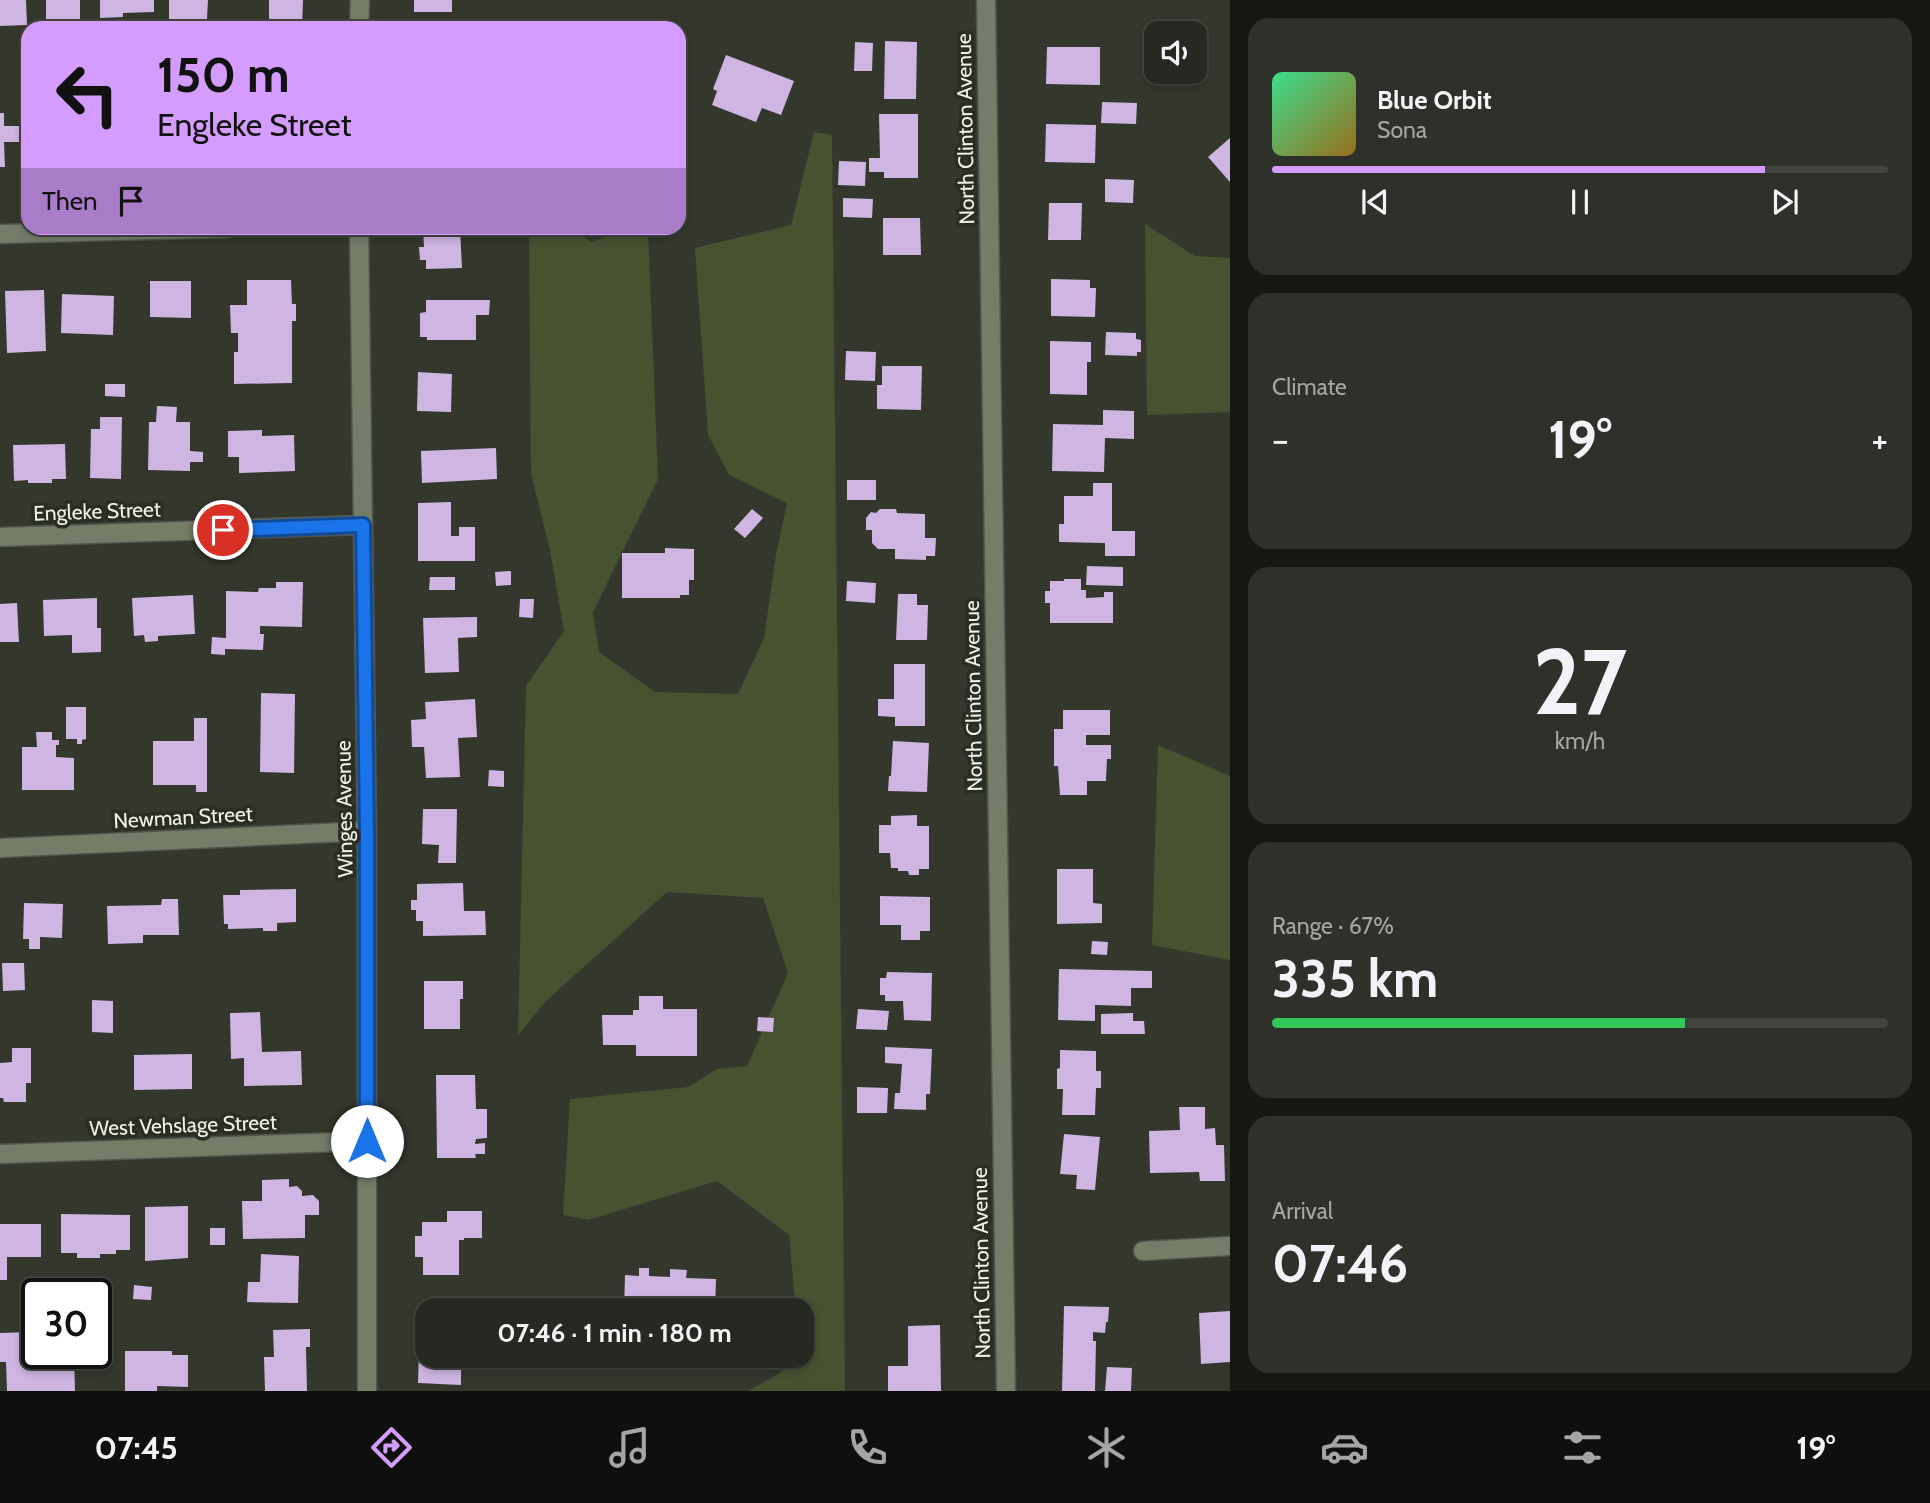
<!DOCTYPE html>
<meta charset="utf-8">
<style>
:root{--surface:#262921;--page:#2e312a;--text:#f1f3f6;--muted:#a4a6a5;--line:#42453f;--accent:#d49cfc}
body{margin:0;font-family:Cabin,sans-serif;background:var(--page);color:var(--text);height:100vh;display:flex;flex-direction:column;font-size:26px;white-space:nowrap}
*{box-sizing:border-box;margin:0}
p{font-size:23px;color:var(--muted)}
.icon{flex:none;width:38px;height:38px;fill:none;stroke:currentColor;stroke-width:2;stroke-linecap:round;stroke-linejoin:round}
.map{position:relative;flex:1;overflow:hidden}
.sheet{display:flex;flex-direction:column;gap:18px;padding:18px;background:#151712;width:700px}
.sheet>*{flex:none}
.banner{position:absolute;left:21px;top:21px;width:665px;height:214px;border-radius:21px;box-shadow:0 4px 10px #0003,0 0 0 2px var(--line);background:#d49cfc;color:#111;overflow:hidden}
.tools{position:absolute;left:1144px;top:21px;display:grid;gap:14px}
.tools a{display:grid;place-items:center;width:63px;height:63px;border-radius:14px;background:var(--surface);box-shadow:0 4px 10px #0003,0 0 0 2px var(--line);font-size:35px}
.speed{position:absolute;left:21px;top:1278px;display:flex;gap:14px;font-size:35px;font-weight:700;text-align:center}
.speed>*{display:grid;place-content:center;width:91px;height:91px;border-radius:50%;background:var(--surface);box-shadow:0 4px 10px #0003,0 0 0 2px var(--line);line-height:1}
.speed .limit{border:4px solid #111;border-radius:10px;background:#fff;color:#111}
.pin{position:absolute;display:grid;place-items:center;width:60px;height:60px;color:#fff;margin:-30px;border:4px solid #fff;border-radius:50%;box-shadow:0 2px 7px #0007}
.me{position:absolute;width:77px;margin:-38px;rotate:0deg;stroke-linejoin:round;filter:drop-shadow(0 0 5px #0008)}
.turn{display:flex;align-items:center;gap:24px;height:147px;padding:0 21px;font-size:32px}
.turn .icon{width:91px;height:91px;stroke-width:2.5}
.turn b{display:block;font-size:49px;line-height:60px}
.then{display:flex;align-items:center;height:66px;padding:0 21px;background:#0003;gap:14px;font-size:26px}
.big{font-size:52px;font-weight:700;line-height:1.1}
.sheet .widget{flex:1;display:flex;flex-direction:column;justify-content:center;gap:10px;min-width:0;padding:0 24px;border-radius:21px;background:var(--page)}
.sheet .dial{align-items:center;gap:0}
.dial b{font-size:91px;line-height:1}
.song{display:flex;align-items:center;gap:21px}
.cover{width:84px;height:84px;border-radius:10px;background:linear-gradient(135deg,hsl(150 70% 55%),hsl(40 70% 35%))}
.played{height:7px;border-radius:4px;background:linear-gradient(90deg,var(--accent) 80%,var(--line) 80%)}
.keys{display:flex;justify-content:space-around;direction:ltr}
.heat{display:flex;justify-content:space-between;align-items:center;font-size:38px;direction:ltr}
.charge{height:10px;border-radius:5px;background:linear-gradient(90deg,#34c759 67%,var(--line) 0)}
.trip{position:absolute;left:415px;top:1298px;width:399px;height:70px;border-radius:21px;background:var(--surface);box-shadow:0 4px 10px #0003,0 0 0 2px var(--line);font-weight:700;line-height:70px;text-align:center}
.tab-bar{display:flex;height:112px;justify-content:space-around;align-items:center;background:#0f100d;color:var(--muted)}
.tab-bar .icon{width:49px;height:49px}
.tab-bar .current{color:var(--accent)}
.tab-bar b{font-size:32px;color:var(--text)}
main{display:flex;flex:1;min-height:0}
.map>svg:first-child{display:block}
.green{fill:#475231}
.building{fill:#ceb5e2}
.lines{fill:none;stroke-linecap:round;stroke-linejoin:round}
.minor-casing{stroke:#51554b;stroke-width:21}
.minor{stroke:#757d69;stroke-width:18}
.route-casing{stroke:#114b97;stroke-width:18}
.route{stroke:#1a73e8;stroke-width:12}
.labels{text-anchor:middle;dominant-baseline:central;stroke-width:7;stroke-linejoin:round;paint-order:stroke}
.street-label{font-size:21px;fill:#eff2eb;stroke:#292d22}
</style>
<main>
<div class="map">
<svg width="1230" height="1391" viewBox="0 0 1230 1391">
<rect width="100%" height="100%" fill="#33372c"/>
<path class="green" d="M814,132L832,135L845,1391H748L780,1373L788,1356H802V1311H796L789,1235L717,1181L588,1220L563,1215L570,1099L688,1087L717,1069L747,1066L788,973L763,898L667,892L545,1002L518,1036L526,686L564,631L550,551L531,473L529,228H569L592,242L627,228H648L658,479L593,612L599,652L655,692L738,694L764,638L776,554L787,503L729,475L708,435L695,248L791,225Z
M1145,224L1195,256L1230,258V412L1147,415Z
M1158,745L1230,776V960L1152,945Z"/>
<path class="building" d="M0,0H26L27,25L0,26Z
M46,0H80V28H46Z
M100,0H154V12L123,13V17L100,18Z
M169,0H208L207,19H198V28H186V19H169Z
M269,0H303L302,28H269Z
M414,0H452V12H414Z
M565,21H605V28H564Z
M885,41L917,42L916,99H884Z
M855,42L873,43L872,71H854Z
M1047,47H1100V85L1046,84Z
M726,55L794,81L781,115L762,108L756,122L712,105L717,91L713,89Z
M1102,102L1137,103L1136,124L1101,123Z
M0,113H4V126H20V142H4L5,167H0Z
M879,114H918V178H884V172H869V158H880Z
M1046,124L1096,125L1095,163L1045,162Z
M1230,138V182L1208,157Z
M839,161L866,162L865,186L838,185Z
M1105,179L1134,180L1133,203L1105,202Z
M843,198L873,199L872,218L843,217Z
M1049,203H1082L1081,240H1048Z
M883,218H920L921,255H883Z
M423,228H460L462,268L426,269V260H420L419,247H424Z
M483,228H510V232H483Z
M1051,279L1090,280V288H1096L1095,317L1051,316Z
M247,280H291L292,304H296V321H292V383L234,384V352H238V333H231L230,305H247Z
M150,281H191V318L150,317Z
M44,290L46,351L7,353L5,291Z
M62,294L114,296L113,335L61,333Z
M426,300H490L489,315H476V340H427V337H420V313L426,312Z
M1106,332L1136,333V339L1141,340V352H1137V356L1105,355Z
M1050,341L1091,342V362H1087V395L1050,394Z
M846,351L876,352L875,381L845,380Z
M882,366H922L921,410L877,409V385H882Z
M418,372L452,374L451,412L417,411Z
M105,384H125V397L105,396Z
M157,406L177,407L176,422H190V451L203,452V462H190V471L148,470L149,422H156Z
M1103,410L1134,411V439L1105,438L1104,472L1052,471L1053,424L1103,425Z
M100,417H122L121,479L90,478L91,429H100Z
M262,430V436L294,435L295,471L239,473V457H228V431Z
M65,444L66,479H52V483H28V480L14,481L13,445Z
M496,448L497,479L422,483L421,451Z
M847,480H876V500H847Z
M1093,483H1112V531H1135V556H1105V543L1059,542V524H1064V496H1093Z
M451,502V536H459V527H475V561H418V503Z
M752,509L763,518L745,538L734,529Z
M880,509H896L897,513L925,514V538H936L935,556H926V560L895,559V549H878L872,543V530H866V518L871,512L876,513Z
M665,548L694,549V580H689V595H680V598H622V553H665Z
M1087,566L1123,567V586L1086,585Z
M511,571V585L496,586L495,572Z
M430,577H455V590H429Z
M1064,579H1081V590H1086V598L1104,597V592H1113V623H1050V603H1045V591H1050V581H1064Z
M847,581L876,583L875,603L846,601Z
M276,582H303L302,627L260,626V634H264L263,650L225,649V655L211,654L212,637L226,638V591L258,592L259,588H276Z
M898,594H917V605H928L927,640H896Z
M193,595L195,634L158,636V641L145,642L144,635L134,636L132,598Z
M97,598V628H101V652L72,653V635L44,636L43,600Z
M520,599H534L533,618L519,617Z
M17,603L19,642H0V604Z
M477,617V637L458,638L459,672L425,673L423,618Z
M894,664H925V726H895V717L878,716V699H894Z
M261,693L295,694L294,773L260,772Z
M475,699L477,737L458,738L460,777L426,778L424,747H412L411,720L426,719L425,702Z
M66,707H86V739L82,740V744H77V739H66Z
M1063,710H1110V735H1086V745H1111V759H1107L1106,781H1087V795H1060L1058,766H1054V729H1063Z
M194,718H207V792H196V785H153V741H194Z
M36,732H52V740H59V745H56V757L74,758V790H22V747H37Z
M893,741L929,743L927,792L888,791L889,776H891Z
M489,770L504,771V787L488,786Z
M423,809H457L456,863H438L439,845L422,844Z
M917,815V826H929V869H919V875H909L908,871H898V868H891L890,853H879V825H891V816Z
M1057,869H1093V903L1102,904V923L1057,924Z
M463,883L464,911H485L486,935L423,936V921H416V910H411V900H417V884Z
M296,889V922L277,923V931H263V928L228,929V924H224L223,895H240V890Z
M880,896L930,897V931H920V940H901V925H880Z
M162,899H178L179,935H143V943L108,944L107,906L161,905Z
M24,903L63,904L62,938L40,937V949H29V939H23Z
M1092,941L1108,942L1107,955L1091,954Z
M2,963H24L25,990L3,991Z
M1059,969L1152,971V988H1131V1006L1095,1005V1021L1058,1020Z
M887,972L932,973L931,1021L904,1020L903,1001H885V995H880V978H886Z
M424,981H463V999H460V1029H424Z
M639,996H663V1009H697V1056H636V1045H603L602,1015H633V1010H639Z
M92,1000L113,1001V1033L92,1032Z
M858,1009L889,1011L887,1030L856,1029Z
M260,1012L262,1052L301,1051L302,1085L244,1086V1058L231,1059L230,1013Z
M1133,1013V1021H1144L1145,1034H1101V1014Z
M758,1017L774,1018L773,1032L757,1031Z
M885,1047L932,1049L930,1094H926V1110L894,1109L895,1093H900L902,1064L885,1063Z
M12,1048H31V1083H26V1102H4L3,1098H0V1063L12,1062Z
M1060,1050L1096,1051V1071H1101V1088H1096L1095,1115H1062L1063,1089H1057V1069L1060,1068Z
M192,1054V1089L134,1090V1055Z
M436,1075H475L476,1109H487V1138L476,1139L475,1144L485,1143V1154H475L476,1158H437Z
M857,1087L888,1088L887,1113H857Z
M1179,1107H1205V1129L1215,1128L1216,1145H1224L1225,1181H1200L1199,1172L1150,1173L1149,1131L1180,1130Z
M1064,1134L1100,1137L1095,1190L1076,1189L1077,1175L1060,1174Z
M289,1179V1187L297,1186L302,1191V1196L313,1195L319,1201V1215H305V1238L243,1239L242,1201H262V1180Z
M188,1206V1258L145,1261V1207Z
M447,1211H482V1238H464V1240H459V1275H423V1257H415V1236H422V1222H447Z
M61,1214L130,1215V1250H116V1254H100V1258H77V1253H61Z
M0,1224H41V1257H7V1280H0Z
M210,1228H225V1245H210Z
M261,1254L299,1256L298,1303L247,1302L248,1282H260Z
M639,1268H649V1276L670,1277V1269L687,1270L686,1278L716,1279L715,1311H624L625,1275L639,1276Z
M134,1285L152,1287L151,1300L133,1299Z
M1064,1306L1109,1307L1108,1322H1106L1105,1333L1093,1332V1341H1096L1095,1391H1062Z
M1230,1311V1362L1201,1364L1199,1313Z
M940,1325L941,1391H888V1366H908V1326Z
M310,1329V1347H306L307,1391H265L264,1357H274L273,1330Z
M30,1332L31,1355L74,1354L75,1391H7L6,1362H0V1333Z
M419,1347H427V1356H461V1385L418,1383Z
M125,1351H172V1355H188V1387L157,1386V1391H125Z
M1107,1367L1132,1368L1131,1391H1105Z"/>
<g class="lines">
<g class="minor-casing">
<path id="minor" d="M986,0L1006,1391
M359,28L360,0
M359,228L367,831V1391
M0,234L227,228
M0,537L363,525
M0,848L367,831
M0,1154L367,1141
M1143,1251L1230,1246"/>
</g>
<use href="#minor" class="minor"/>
</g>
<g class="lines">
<g class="route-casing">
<path id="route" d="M223,530L363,525L367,831V1141"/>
</g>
<use href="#route" class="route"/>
</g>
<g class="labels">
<g class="street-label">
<text transform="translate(965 129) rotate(-91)">North Clinton Avenue</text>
<text transform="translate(97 511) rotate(-2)">Engleke Street</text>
<text transform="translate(973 696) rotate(-91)">North Clinton Avenue</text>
<text transform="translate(344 809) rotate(-91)">Winges Avenue</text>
<text transform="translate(183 817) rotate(-3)">Newman Street</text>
<text transform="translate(183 1125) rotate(-2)">West Vehslage Street</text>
<text transform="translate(981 1263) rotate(-91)">North Clinton Avenue</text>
</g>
</g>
</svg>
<div class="tools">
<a><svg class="icon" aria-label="sound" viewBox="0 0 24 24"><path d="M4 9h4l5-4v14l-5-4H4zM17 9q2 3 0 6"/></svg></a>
</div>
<div class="speed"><div class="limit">30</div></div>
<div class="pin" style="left:223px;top:530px;background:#d93025"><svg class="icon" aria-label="arrive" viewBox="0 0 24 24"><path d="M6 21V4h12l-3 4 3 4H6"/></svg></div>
<svg class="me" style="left:367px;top:1141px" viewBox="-20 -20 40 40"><circle r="19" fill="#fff"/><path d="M0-13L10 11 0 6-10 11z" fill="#1a73e8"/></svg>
<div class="trip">07:46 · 1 min · 180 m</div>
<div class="banner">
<div class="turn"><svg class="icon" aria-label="left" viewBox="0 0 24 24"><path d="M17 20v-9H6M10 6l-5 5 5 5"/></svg><div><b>150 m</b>Engleke Street</div></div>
<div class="then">Then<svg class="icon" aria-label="arrive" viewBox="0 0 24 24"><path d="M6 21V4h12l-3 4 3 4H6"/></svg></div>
</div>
</div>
<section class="sheet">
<div class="widget">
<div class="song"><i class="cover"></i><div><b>Blue Orbit</b><p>Sona</p></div></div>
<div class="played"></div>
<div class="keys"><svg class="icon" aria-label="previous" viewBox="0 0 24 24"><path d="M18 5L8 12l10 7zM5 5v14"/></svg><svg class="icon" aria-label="pause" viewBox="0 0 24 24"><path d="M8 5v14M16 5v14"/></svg><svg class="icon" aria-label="next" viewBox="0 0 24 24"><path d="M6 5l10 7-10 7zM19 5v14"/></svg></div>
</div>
<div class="widget"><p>Climate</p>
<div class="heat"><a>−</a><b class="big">19°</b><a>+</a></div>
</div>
<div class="widget dial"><b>27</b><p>km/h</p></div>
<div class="widget"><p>Range · 67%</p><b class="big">335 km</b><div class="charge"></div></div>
<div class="widget"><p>Arrival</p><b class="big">07:46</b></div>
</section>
</main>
<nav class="tab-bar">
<b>07:45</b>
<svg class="icon current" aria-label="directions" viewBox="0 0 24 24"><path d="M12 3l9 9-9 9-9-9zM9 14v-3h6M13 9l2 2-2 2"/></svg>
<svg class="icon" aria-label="music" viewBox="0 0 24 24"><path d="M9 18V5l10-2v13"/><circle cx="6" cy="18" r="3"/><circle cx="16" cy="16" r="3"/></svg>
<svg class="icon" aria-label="phone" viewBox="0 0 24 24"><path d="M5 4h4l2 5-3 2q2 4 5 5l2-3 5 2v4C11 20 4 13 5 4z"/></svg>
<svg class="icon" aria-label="climate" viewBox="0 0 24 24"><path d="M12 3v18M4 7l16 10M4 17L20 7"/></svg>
<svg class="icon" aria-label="car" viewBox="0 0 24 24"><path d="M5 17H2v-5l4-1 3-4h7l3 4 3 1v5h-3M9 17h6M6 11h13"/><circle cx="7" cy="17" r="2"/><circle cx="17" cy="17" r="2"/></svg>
<svg class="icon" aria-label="filters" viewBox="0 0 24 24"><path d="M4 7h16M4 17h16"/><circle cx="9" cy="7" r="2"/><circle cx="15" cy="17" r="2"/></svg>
<b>19°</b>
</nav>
